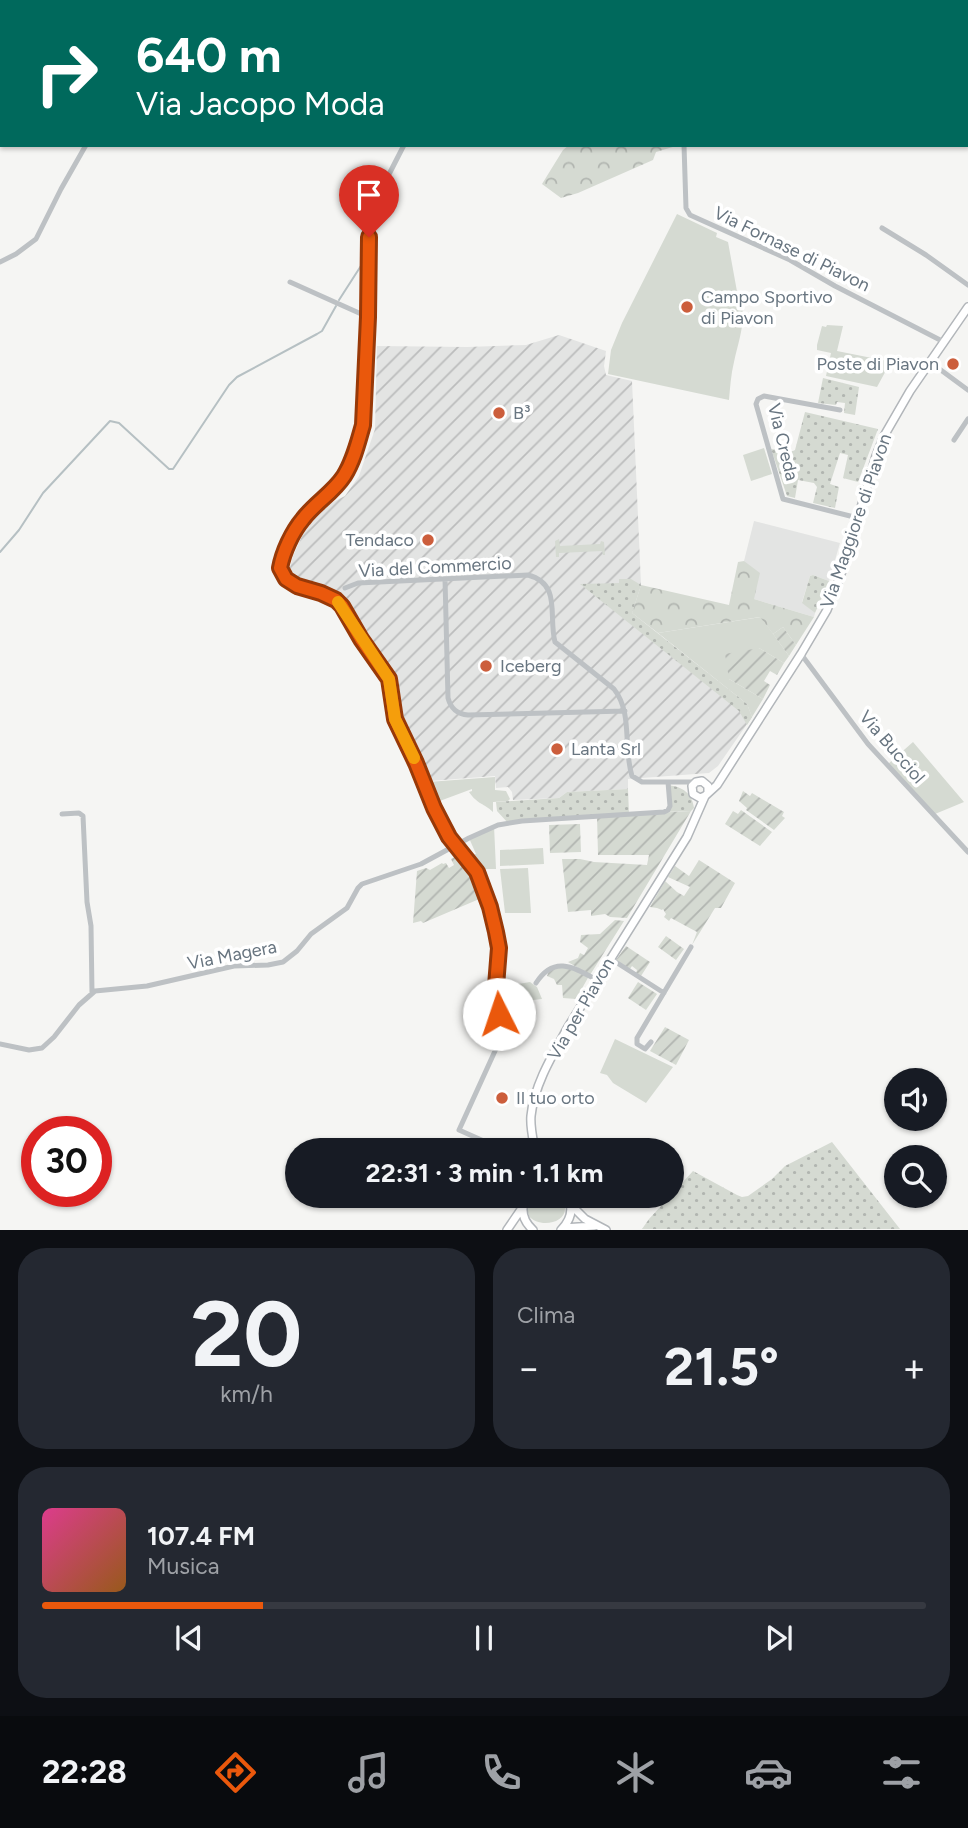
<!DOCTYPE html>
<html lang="it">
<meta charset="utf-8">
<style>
:root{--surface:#171b24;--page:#242831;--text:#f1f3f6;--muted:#9ea1a6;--line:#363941;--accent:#ea580c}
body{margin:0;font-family:Figtree,sans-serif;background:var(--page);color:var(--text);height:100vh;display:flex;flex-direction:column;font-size:26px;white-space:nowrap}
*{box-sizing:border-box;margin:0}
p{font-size:23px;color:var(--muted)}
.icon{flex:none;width:38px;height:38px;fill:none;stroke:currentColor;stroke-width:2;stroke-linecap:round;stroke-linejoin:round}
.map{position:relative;height:1230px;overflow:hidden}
.details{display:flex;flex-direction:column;gap:18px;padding:18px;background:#0d0f14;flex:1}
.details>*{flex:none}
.hud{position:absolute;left:0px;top:0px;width:970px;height:147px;box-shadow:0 2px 5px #0004;background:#00695c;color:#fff;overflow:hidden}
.tools{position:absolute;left:884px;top:1068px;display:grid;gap:14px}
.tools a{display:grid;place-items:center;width:63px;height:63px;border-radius:50%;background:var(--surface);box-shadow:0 2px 5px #0004;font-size:35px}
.speed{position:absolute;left:21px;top:1116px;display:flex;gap:14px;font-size:35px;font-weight:700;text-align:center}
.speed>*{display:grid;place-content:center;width:91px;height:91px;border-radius:50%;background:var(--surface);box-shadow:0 2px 5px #0004;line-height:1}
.speed .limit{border:10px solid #d22;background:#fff;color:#111}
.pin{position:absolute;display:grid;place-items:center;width:60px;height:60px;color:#fff;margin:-72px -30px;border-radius:50% 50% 50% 0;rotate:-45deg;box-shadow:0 0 7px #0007}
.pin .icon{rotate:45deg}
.me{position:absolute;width:77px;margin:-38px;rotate:356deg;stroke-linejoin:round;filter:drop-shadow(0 0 5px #0008)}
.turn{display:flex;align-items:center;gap:24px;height:147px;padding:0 21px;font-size:32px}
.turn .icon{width:91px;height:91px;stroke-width:2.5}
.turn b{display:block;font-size:49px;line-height:60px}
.big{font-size:52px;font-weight:700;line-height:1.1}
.details .tile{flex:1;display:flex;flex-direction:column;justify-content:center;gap:10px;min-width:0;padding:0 24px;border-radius:28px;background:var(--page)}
.details .dial{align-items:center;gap:0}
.dial b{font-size:91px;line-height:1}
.song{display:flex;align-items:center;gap:21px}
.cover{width:84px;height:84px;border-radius:10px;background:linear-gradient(135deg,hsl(330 70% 55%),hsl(30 70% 35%))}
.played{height:7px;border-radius:4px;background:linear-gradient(90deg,var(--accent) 25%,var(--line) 25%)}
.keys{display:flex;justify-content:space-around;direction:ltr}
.heat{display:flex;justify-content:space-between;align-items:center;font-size:38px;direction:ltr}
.details .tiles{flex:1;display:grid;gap:18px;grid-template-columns:1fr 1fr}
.tile:last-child{grid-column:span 2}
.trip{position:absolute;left:285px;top:1138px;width:399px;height:70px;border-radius:35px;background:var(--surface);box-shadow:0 2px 5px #0004;font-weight:700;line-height:70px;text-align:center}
.dock{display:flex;height:112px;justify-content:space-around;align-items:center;background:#090b0e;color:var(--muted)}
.dock .icon{width:49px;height:49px}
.dock .active{color:var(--accent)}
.dock b{font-size:32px;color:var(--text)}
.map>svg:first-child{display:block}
.built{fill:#e3e4e3}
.industrial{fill:url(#industrial-furrows)}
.grass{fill:#d5dad2}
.forest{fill:url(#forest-crowns)}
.park{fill:url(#park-dots)}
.garden{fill:url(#garden-furrows)}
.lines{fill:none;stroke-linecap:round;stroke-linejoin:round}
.stream{stroke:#b6c0c3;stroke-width:2}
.secondary-casing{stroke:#b2b6ba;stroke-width:10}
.street{stroke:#bdc1c4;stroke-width:5}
.secondary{stroke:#fff;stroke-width:7}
.route-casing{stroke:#983908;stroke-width:18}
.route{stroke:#ea580c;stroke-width:12}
.slow{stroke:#f59e0b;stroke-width:12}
.poi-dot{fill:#cc5e3c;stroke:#fff;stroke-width:2.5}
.labels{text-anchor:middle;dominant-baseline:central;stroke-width:7;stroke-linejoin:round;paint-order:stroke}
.street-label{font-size:18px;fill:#687580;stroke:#fff}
.poi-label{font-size:18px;fill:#687580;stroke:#fff;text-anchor:start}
</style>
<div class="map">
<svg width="968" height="1230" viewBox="0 0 968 1230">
<defs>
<pattern id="industrial-furrows" width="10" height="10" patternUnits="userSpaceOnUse" patternTransform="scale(1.75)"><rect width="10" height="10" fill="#e3e4e3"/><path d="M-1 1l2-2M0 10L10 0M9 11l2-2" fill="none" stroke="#bcbdbd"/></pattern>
<pattern id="forest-crowns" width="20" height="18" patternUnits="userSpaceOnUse" patternTransform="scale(1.75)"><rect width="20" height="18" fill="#d5dad2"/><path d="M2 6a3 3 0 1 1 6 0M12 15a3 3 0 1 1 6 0" fill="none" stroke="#b1b5b0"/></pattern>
<pattern id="park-dots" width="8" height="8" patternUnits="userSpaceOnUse" patternTransform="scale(1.75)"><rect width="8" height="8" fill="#d5dad2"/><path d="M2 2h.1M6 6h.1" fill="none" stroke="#b1b5b0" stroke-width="1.8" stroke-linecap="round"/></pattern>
<pattern id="garden-furrows" width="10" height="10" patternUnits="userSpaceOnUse" patternTransform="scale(1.75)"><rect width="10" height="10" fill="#d5dad2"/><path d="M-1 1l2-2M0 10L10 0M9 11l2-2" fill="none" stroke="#b1b5b0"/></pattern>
</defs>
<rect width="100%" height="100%" fill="#f5f5f3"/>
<path class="built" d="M754,521L840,543L829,581L813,575L810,576L802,602L815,613L814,617L754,599L744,561Z"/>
<path class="industrial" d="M559,335L606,351L604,366L606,375L632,381L641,585L632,613L747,704L752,717L718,766L709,773L628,779V789L567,792L559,798L513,800L512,792L508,787L496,788L495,776L430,781L400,713L396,682L390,670L369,642L344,605L332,592L298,579L289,571L293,556L303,534L317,516L327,505L345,496L359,476L375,429L377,346L467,347L526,345Z"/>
<path class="grass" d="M677,214L717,233L716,237L728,242L738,297H740C747,320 739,339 734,362C731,374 730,388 729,400L608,374L611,350L622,323Z
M827,325L843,326L837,351L887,361L889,365L877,387L826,376L831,353L817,350V345L822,326L826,327Z
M764,448L772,474L751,481L743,455Z
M559,539L560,546L600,544L601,541L604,542L605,555H603L602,551L559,553V557H556L555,541Z
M761,617L789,656L784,663L759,648L729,679L763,699L752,717L747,704L658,633Z
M913,742L964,802L935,814L888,764Z
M495,777V790L506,791L510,799L508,801L493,802V812C484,803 478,805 469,792L472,791V789L437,802L428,782Z
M494,826L496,869H482L472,855L476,854L469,838Z
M543,848L544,864L500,866V850Z
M528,868L531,913H505L500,869Z
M530,982L537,987L542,999L515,1002L517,1022L507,1023V1003L509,1002L507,986Z
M615,1039L673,1067L646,1103L613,1083L607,1075L600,1073Z
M533,1195H560C579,1223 539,1230 529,1216C526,1208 528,1202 533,1195Z"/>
<path class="forest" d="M569,145H676V146L656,152L653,160L578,193L561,198L542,184L563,150Z
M744,561L760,573L754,599L814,617L796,645L783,627L773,634L760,617L658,633L632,613L641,585L729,605L738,562Z"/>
<path class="park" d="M823,378L859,387L855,415L844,413L845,403L837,402L836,405L818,403Z
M805,412L878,429L858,482L843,478L848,455L840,453L830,484L839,487L835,508L813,503L817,487L814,483L798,480L795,498L787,496L771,449L793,451L795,450Z
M813,575L829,581L815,613L802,603L810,576Z
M619,579H631L641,585L632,613L747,704L752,717L747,725L739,711L580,584L619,583Z
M668,785C683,787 692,793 694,808L691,811L664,812L668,810Z
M628,789L629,814L508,823L497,811L496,802L559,798L567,792Z
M832,1142L900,1229H642L649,1219L693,1171L737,1195L742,1197L748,1196L772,1179L785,1166Z"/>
<path class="garden" d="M783,627L796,645L789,656L773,634Z
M759,648L784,663L777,675L770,671L764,681L770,685L763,699L729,679L725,654Z
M743,791L750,796L752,793L784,812L782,816L785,818L774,830L746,810L747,808L739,801Z
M741,810L772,832L760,846L725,824L733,811L738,814Z
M691,811L627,918L610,917L605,914L591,916V910L568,912L562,859H580L594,862L647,865L649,855H598L597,816Z
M580,824L581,852L550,853L549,825Z
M458,855C474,868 477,878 484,897L423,923L421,921L413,923L417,871L426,868L430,870L442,863L443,864L446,863L449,868L454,865L451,859Z
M699,860L735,883L721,908H715L692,945L697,932L671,918L669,921L664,917L666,914L663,909L662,910L657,908L650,907L665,881L677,892L684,896L690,887L668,877L675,866L689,876Z
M615,920L624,921L590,975L568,962L578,958L580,953L584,955L588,948L580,942L581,935L600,934Z
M666,936L684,949L676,960L658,947Z
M626,946L650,962L641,976L636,973L637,970L632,966L630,969L616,960Z
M565,965L589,976L576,999L563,998L562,985H557L554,979L547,976L550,968Z
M638,982L657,994L646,1010L628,998Z
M665,1027L689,1040L676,1065L650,1051Z"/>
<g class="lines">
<path class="stream" d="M339,300L366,258
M0,552L19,530L43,493L110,421L119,423L169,469H173L229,385L237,377L317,334L322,331L336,306"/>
<g class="secondary-casing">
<path id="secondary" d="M708,792V786L702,781L696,782L692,786L693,794L700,798L705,796L717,785L801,654L827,610L844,566L876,456L884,436L910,391L968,307
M535,1150C533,1139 530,1127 531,1116C534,1085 553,1054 568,1027L687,837L705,796
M527,1195C520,1208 522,1220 533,1230
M571,1205L585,1219L606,1230
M563,1228L594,1226
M507,1230L522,1208
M561,1230C571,1220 574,1208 567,1195"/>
</g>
<path class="street" d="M939,0L940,2
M295,2L296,0
M482,2L484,0
M718,2L719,0
M0,7H2
M968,98V99
M404,145L383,186L369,220L368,317L363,425C359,442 354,460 344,476C333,493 315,503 303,519C292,532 283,552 280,568L286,579L293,584L327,595L336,600L342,606L361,639L389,679L395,719L416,763L434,808L449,837L477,872L490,907L499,948L496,986L501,1028L495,1051L459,1130L504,1150
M684,145L686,208L690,215L790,260L835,286L944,342
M882,228L926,255L968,285
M0,262L16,254L36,239L61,189L86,145
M290,282L368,317
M930,362L968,390
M840,410L764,396L758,399L756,404L783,499L858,518
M954,440L968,419
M445,579L448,698C451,709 457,714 468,715L625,711
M345,588L358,583L528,575C562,584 548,616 555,642L614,689C633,713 623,748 632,776L642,782H695
M801,654L868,744L968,852
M62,814L79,813L83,816L87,902L91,926L92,993
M611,959L664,993
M536,983C554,955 573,967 597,980
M651,1042L645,1049L637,1044V1038L691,947
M0,1044L29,1050L42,1048L54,1037L79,1005L95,991L147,986L234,966L268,965L283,962L297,951L311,934L347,908L358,888L362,884L421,864L469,838L498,825L522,821L664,812L668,810L670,806L668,782"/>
<use href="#secondary" class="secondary"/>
</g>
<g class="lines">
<g class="route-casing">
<path id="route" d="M369,237L368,317L363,425C358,442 354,460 344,476C333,493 315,503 303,519C292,532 283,552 280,568L286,579L297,586L321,593L336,600L342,606L361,639L389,679L395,719L416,763L434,808L449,837L477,872L490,907L496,932L499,948L496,986L499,1014"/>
</g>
<use href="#route" class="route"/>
<path class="slow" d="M338,602L389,679L395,719L414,758"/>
</g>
<g class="poi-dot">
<circle cx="687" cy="307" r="7"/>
<circle cx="953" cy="364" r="7"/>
<circle cx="499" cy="413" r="7"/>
<circle cx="428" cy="540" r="7"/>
<circle cx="486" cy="666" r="7"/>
<circle cx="557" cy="749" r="7"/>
<circle cx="502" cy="1098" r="7"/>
</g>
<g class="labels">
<g class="street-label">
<text transform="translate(792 249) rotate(26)">Via Fornase di Piavon</text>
<text transform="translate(783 442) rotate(76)">Via Creda</text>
<text transform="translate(856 521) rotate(-71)">Via Maggiore di Piavon</text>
<text transform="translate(435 567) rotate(-3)">Via del Commercio</text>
<text transform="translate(892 747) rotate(49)">Via Bucciol</text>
<text transform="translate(232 955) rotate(-11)">Via Magera</text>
<text transform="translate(581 1009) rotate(-60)">Via per Piavon</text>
</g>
<g class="poi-label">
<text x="701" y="297">Campo Sportivo<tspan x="701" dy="21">di Piavon</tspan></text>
<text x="939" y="364" text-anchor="end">Poste di Piavon</text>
<text x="513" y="413">B³</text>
<text x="414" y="540" text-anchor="end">Tendaco</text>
<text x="500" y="666">Iceberg</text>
<text x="571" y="749">Lanta Srl</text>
<text x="516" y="1098">Il tuo orto</text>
</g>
</g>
</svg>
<div class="tools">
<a><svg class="icon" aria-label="sound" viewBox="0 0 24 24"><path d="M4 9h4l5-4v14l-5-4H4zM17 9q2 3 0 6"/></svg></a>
<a><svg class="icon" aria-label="search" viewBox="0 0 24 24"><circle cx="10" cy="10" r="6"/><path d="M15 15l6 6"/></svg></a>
</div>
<div class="speed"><div class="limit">30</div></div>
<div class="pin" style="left:369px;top:237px;background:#d93025"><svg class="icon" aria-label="arrive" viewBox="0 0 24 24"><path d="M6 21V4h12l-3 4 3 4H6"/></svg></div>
<svg class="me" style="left:499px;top:1014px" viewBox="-20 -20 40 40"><circle r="19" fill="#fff"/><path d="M0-13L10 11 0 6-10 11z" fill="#ea580c"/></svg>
<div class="trip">22:31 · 3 min · 1.1 km</div>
<div class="hud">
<div class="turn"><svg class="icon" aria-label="right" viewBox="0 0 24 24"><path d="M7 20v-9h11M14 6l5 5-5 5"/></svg><div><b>640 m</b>Via Jacopo Moda</div></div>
</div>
</div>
<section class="details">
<div class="tiles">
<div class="tile dial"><b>20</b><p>km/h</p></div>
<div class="tile"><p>Clima</p>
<div class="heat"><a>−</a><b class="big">21.5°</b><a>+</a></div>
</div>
<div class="tile">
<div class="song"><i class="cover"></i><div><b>107.4 FM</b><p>Musica</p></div></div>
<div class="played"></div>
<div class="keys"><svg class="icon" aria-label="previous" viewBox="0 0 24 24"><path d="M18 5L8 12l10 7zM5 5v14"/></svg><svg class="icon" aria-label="pause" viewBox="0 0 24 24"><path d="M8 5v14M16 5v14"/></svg><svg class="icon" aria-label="next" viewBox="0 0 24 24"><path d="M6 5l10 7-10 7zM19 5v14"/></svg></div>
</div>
</div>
</section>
<nav class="dock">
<b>22:28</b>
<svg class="icon active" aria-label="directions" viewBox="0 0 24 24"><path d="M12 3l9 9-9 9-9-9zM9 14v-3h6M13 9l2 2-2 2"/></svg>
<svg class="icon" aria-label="music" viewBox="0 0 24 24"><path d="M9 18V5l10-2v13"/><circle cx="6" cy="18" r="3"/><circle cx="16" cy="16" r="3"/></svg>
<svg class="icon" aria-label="phone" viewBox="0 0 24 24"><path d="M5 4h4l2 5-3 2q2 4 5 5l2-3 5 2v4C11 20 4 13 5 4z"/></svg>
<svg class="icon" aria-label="climate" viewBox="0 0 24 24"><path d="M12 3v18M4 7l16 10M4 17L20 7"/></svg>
<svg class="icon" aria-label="car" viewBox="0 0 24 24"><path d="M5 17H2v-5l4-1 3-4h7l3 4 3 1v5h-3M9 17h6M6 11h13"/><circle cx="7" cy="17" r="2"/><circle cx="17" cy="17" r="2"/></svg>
<svg class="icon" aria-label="filters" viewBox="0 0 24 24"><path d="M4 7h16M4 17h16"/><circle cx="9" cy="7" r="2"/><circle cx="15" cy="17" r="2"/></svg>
</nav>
